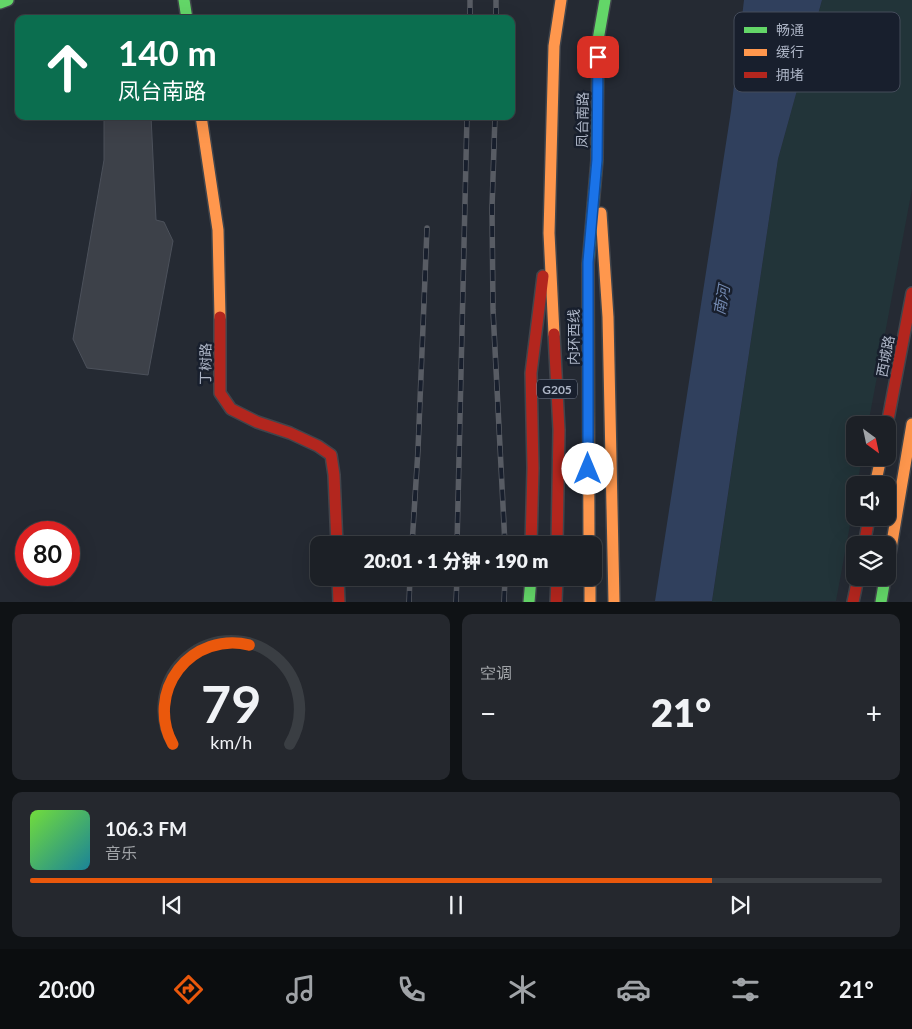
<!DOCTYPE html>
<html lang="zh">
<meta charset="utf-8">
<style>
:root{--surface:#1c2026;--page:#25282e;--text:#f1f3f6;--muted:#a0a3a7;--line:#3a3e43;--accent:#ea580c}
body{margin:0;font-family:Lato,"Noto Sans SC",sans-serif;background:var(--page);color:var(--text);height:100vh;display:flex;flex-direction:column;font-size:19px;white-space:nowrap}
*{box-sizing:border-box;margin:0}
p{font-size:16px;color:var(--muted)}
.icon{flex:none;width:28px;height:28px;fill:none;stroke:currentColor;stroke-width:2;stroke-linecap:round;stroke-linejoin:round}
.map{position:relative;height:602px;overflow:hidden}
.details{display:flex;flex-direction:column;gap:12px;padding:12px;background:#0f1215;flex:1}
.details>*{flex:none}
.hud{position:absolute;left:15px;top:15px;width:500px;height:105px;border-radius:10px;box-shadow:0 5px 20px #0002,0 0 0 1px var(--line);background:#0b6e4f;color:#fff;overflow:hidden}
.needle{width:32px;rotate:147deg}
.fabs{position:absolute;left:846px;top:416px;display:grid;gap:10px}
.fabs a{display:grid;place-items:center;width:50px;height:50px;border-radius:10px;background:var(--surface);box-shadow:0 5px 20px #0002,0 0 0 1px var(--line);font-size:25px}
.speed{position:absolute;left:15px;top:521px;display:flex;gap:10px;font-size:25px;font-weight:700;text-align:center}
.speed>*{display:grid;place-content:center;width:65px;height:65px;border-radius:50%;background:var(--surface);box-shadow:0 5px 20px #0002,0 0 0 1px var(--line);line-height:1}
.speed .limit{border:8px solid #d22;background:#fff;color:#111}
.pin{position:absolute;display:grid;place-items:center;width:42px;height:42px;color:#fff;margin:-21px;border-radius:10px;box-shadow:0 2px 8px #0006}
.me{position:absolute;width:55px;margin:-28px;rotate:0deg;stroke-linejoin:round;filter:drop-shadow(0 0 4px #0008)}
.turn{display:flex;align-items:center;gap:18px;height:105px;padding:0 20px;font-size:22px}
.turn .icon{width:65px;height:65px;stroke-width:2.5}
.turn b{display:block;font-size:35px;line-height:42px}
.big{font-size:38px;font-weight:800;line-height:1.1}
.details .card{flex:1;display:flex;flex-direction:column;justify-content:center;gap:8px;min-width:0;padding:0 18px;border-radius:10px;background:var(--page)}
.details .dial{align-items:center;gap:0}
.dial svg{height:130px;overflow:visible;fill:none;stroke:var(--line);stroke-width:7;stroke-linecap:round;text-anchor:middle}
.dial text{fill:var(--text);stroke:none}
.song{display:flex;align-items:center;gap:15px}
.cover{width:60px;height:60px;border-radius:8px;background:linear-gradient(135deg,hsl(100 70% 55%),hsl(190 70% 35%))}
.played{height:5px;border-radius:2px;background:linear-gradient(90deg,var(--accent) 80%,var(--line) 80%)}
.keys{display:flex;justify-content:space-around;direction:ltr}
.heat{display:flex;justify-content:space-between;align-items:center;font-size:28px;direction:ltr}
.details .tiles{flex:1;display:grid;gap:12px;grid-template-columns:1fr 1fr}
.card:last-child{grid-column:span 2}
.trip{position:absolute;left:310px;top:536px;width:292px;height:50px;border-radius:10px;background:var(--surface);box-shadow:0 5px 20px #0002,0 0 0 1px var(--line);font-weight:800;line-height:50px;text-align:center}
.tabs{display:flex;height:80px;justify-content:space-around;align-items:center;background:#0b0d0f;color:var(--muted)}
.tabs .icon{width:35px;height:35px}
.tabs .on{color:var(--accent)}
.tabs b{font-size:22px;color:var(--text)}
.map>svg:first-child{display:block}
.green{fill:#223439}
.water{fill:#30405d}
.building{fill:#3d4149;stroke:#4c515b}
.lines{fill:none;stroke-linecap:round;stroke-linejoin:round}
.fast-casing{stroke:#41454c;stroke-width:14}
.slow-casing{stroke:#41454c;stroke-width:14}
.jam-casing{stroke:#41454c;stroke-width:14}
.fast{stroke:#63d668;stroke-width:11}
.slow{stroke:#ff974d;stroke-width:11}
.jam{stroke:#b3261e;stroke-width:11}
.rail-casing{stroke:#585c64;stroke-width:5.5}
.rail{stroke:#181f2d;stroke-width:4;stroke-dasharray:11;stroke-linecap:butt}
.route-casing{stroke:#114b97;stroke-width:12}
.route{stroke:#1a73e8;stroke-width:9}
.labels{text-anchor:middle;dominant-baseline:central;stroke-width:5;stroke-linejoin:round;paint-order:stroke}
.shield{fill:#181f2d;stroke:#808898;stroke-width:1}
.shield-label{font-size:12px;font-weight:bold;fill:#adb5c6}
.street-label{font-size:14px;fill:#adb5c6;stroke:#181f2d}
.water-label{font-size:15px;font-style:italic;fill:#7389b0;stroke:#181f2d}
.key{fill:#181f2d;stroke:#454c5b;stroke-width:1}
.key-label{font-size:14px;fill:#adb5c6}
</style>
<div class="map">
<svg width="912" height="602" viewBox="0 0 912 602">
<rect width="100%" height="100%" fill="#252a33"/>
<path class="green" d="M822,0H912V189L868,425H855V458H862L857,485H855V498L836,601L712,602L778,159Z"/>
<path class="water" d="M744,0H822L778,159L712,601H655L731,111Z"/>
<path class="building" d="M104,116H151L156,220L164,222L173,241L148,375L87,368L73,339L104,160Z"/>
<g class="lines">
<g class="fast-casing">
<path id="fast" d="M184,0L187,19
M0,3L8,0
M588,265L597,160L598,40L605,0
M529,602L531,578
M881,602L885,578"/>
</g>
<g class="slow-casing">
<path id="slow" d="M201,116L218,230L220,317
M601,213L608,317L614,602
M588,265L589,545
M554,334L549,233L554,46L561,0
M875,485L881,458
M888,566L912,424
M590,578V602"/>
</g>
<g class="jam-casing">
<path id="jam" d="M220,317V393L231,409L257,422L290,433L318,446L331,455L334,475L337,545
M554,334L559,430L557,545
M887,425L912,293
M531,545L533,468L531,373L543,276
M864,545L869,518
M338,578L339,602
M556,602L557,578
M853,602L858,578"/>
</g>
<use href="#fast" class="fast"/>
<use href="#slow" class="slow"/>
<use href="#jam" class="jam"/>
<g class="rail-casing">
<path id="rail" d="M470,19V0
M496,19V0
M495,116L492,208L493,310L505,545
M412,545L418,450L427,228
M457,545L467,116
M409,602L410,578
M456,602L457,578
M504,602L505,578"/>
</g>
<use href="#rail" class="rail"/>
</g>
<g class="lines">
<g class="route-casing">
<path id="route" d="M588,469V262L597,160L598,57"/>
</g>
<use href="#route" class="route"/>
</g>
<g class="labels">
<rect class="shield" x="537" y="379.5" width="40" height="19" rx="4"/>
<g class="shield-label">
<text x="557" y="389">G205</text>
</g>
<g class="street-label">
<text transform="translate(582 120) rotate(-89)">凤台南路</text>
<text transform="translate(573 337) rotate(-90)">内环西线</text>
<text transform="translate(885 356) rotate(-79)">西城路</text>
<text transform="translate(205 364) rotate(-89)">丁树路</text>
</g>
<g class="water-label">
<text transform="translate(721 300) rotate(-80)">南河</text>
</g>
</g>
<rect x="734" y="12" width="166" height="80" rx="8" class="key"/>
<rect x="744" y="27" width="23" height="6" fill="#63d668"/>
<rect x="744" y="49" width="23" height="7" fill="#ff974d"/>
<rect x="744" y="72" width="23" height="6" fill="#b3261e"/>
<g class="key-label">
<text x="776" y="35">畅通</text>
<text x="776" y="57">缓行</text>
<text x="776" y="80">拥堵</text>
</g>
</svg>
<div class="fabs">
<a><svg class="needle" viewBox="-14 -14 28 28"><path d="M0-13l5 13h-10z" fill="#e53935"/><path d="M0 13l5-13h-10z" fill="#a0a3a7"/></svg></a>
<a><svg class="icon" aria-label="sound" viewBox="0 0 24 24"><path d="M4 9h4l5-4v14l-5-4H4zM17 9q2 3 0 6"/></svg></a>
<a><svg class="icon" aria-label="layers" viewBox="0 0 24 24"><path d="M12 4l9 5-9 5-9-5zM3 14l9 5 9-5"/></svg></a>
</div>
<div class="speed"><div class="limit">80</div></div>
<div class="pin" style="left:598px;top:57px;background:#d93025"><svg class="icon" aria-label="arrive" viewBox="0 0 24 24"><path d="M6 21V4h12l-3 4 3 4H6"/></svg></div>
<svg class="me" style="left:588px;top:469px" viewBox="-20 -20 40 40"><circle r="19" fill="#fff"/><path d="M0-13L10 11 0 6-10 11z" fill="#1a73e8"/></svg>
<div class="trip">20:01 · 1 分钟 · 190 m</div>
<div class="hud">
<div class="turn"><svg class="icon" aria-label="ahead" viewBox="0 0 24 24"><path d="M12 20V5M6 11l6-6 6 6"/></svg><div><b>140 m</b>凤台南路</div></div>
</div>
</div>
<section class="details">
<div class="tiles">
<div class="card dial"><svg viewBox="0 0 100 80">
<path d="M14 69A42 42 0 1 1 86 69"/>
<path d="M14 69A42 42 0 0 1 61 8" stroke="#ea580c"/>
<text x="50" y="56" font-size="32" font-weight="700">79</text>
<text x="50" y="72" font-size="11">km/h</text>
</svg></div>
<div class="card"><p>空调</p>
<div class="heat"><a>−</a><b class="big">21°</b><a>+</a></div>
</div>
<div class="card">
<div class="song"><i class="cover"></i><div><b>106.3 FM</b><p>音乐</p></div></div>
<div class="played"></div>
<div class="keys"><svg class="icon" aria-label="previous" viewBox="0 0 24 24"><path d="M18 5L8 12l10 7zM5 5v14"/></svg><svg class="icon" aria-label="pause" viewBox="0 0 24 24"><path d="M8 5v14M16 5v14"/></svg><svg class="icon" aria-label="next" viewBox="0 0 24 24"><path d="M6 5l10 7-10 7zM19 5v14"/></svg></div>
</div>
</div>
</section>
<nav class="tabs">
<b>20:00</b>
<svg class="icon on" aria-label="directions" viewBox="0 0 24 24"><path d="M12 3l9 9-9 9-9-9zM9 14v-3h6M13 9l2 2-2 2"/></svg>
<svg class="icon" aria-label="music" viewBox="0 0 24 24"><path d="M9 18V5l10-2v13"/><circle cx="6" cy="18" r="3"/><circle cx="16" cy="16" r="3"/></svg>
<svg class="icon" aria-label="phone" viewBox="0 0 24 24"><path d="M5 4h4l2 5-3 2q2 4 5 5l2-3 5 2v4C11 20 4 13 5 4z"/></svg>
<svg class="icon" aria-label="climate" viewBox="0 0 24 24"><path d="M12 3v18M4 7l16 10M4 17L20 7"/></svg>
<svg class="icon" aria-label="car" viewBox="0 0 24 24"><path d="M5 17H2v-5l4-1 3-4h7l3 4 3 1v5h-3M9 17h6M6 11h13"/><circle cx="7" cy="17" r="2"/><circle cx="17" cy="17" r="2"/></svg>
<svg class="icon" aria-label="filters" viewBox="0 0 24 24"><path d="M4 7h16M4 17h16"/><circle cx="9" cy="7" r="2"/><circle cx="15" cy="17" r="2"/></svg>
<b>21°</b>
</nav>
